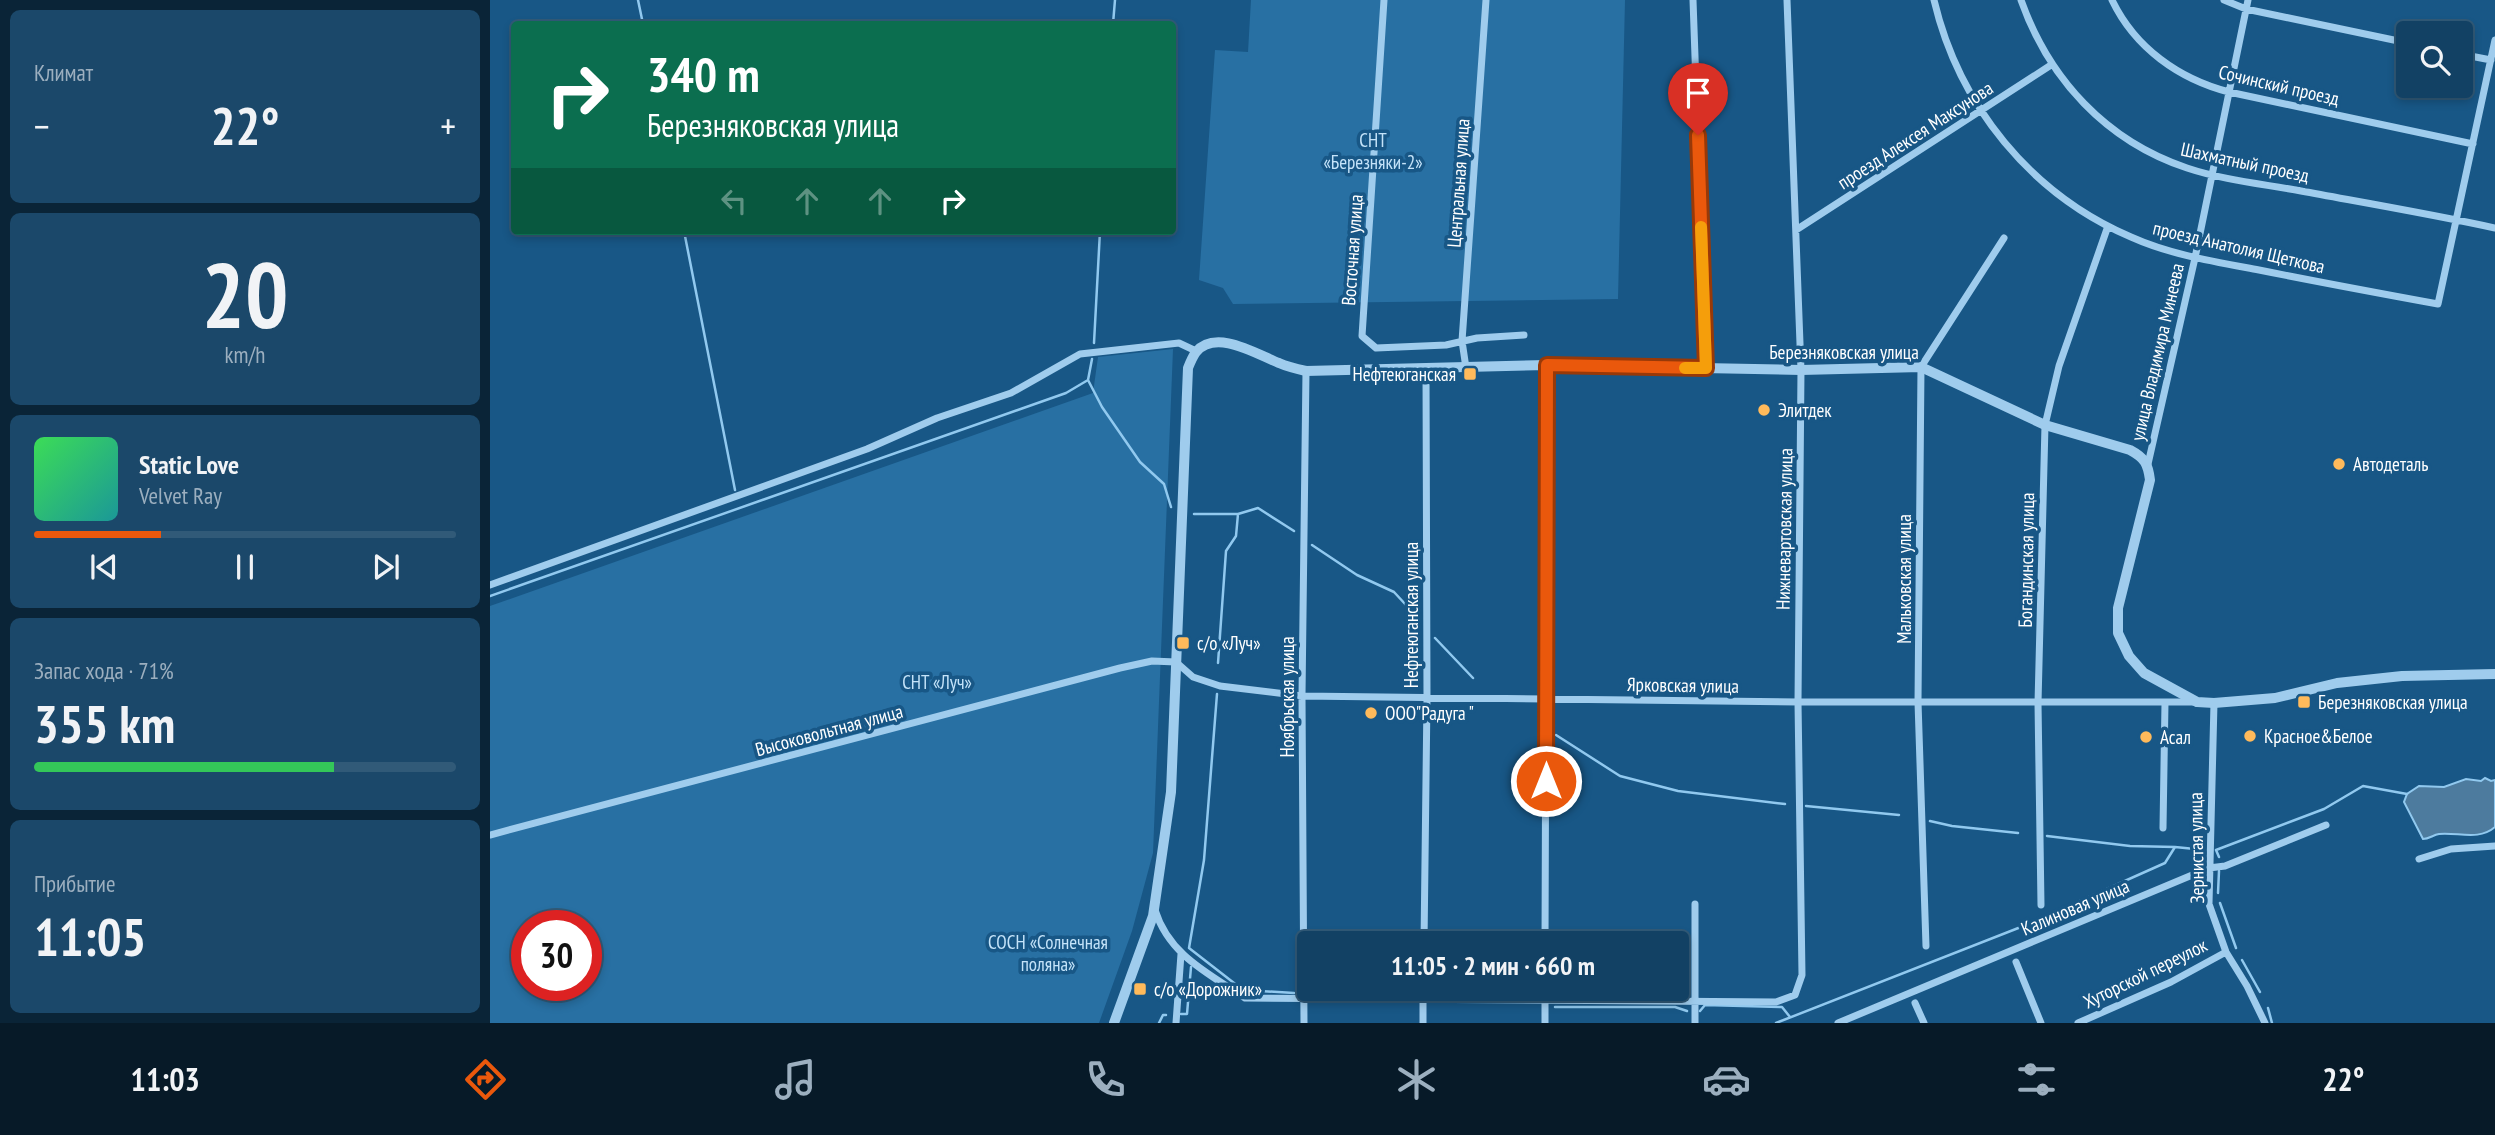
<!DOCTYPE html>
<html lang="ru">
<meta charset="utf-8">
<style>
:root{--surface:#124164;--page:#1b486a;--text:#f1f3f6;--muted:#9cafbf;--line:#315a78;--accent:#ea580c}
body{margin:0;font-family:"PT Sans Narrow",sans-serif;background:var(--page);color:var(--text);height:100vh;display:flex;flex-direction:column;font-size:26px;white-space:nowrap}
*{box-sizing:border-box;margin:0}
p{font-size:23px;color:var(--muted)}
.icon{flex:none;width:38px;height:38px;fill:none;stroke:currentColor;stroke-width:2;stroke-linecap:round;stroke-linejoin:round}
.map{position:relative;flex:1;overflow:hidden}
.details{display:flex;flex-direction:column;gap:10px;padding:10px;background:#0a2437;width:490px}
.details>*{flex:none}
.guide{position:absolute;left:21px;top:21px;width:665px;height:214px;border-radius:7px;box-shadow:0 4px 10px #0003,0 0 0 2px var(--line);background:#0b6e4f;color:#fff;overflow:hidden}
.buttons{position:absolute;left:1906px;top:21px;display:grid;gap:14px}
.buttons a{display:grid;place-items:center;width:77px;height:77px;border-radius:7px;background:var(--surface);box-shadow:0 4px 10px #0003,0 0 0 2px var(--line);font-size:35px}
.speed{position:absolute;left:21px;top:910px;display:flex;gap:14px;font-size:35px;font-weight:700;text-align:center}
.speed>*{display:grid;place-content:center;width:91px;height:91px;border-radius:50%;background:var(--surface);box-shadow:0 4px 10px #0003,0 0 0 2px var(--line);line-height:1}
.speed .limit{border:10px solid #d22;background:#fff;color:#111}
.pin{position:absolute;display:grid;place-items:center;width:60px;height:60px;color:#fff;margin:-72px -30px;border-radius:50% 50% 50% 0;rotate:-45deg;box-shadow:0 0 7px #0007}
.pin .icon{rotate:45deg}
.me{position:absolute;width:77px;margin:-38px;rotate:0deg;stroke-linejoin:round;filter:drop-shadow(0 0 5px #0008)}
.turn{display:flex;align-items:center;gap:24px;height:147px;padding:0 21px;font-size:32px}
.turn .icon{width:91px;height:91px;stroke-width:2.5}
.turn b{display:block;font-size:49px;line-height:60px}
.lanes{display:flex;align-items:center;height:66px;padding:0 21px;background:#0003;justify-content:center;gap:35px;direction:ltr}
.lanes .off{opacity:.35}
.big{font-size:52px;font-weight:600;line-height:1.1}
.details .tile{flex:1;display:flex;flex-direction:column;justify-content:center;gap:10px;min-width:0;padding:0 24px;border-radius:10px;background:var(--page)}
.details .dial{align-items:center;gap:0}
.dial b{font-size:91px;line-height:1}
.song{display:flex;align-items:center;gap:21px}
.cover{width:84px;height:84px;border-radius:10px;background:linear-gradient(135deg,hsl(130 70% 55%),hsl(180 70% 35%))}
.played{height:7px;border-radius:4px;background:linear-gradient(90deg,var(--accent) 30%,var(--line) 30%)}
.keys{display:flex;justify-content:space-around;direction:ltr}
.heat{display:flex;justify-content:space-between;align-items:center;font-size:38px;direction:ltr}
.charge{height:10px;border-radius:5px;background:linear-gradient(90deg,#34c759 71%,var(--line) 0)}
.trip{position:absolute;left:807px;top:931px;width:392px;height:70px;border-radius:7px;background:var(--surface);box-shadow:0 4px 10px #0003,0 0 0 2px var(--line);font-weight:600;line-height:70px;text-align:center}
.menu{display:flex;height:112px;justify-content:space-around;align-items:center;background:#071a28;color:var(--muted)}
.menu .icon{width:49px;height:49px}
.menu .on{color:var(--accent)}
.menu b{font-size:32px;color:var(--text)}
main{display:flex;flex:1;min-height:0}
.map>svg:first-child{display:block}
.green{fill:#2870a3;fill-rule:evenodd}
.water{fill:#4d7b9e;stroke:#91c9ef;stroke-width:2}
.lines{fill:none;stroke-linecap:round;stroke-linejoin:round}
.stream{stroke:#91c9ef;stroke-width:2.5}
.minor{stroke:#9fcced;stroke-width:7}
.tertiary{stroke:#9fcced;stroke-width:10}
.route-casing{stroke:#983908;stroke-width:18}
.route{stroke:#ea580c;stroke-width:12}
.slow{stroke:#f59e0b;stroke-width:12}
.poi-dot{fill:#ffba5b;stroke:#185786;stroke-width:2.5}
.labels{text-anchor:middle;dominant-baseline:central;stroke-width:7;stroke-linejoin:round;paint-order:stroke}
.street-label{font-size:19px;fill:#fff;stroke:#185786}
.park-label{font-size:19px;fill:#c4e3f9;stroke:#185786}
.poi-label{font-size:19px;fill:#fff;stroke:#185786;text-anchor:start}
</style>
<main>
<section class="details">
<div class="tile"><p>Климат</p>
<div class="heat"><a>−</a><b class="big">22°</b><a>+</a></div>
</div>
<div class="tile dial"><b>20</b><p>km/h</p></div>
<div class="tile">
<div class="song"><i class="cover"></i><div><b>Static Love</b><p>Velvet Ray</p></div></div>
<div class="played"></div>
<div class="keys"><svg class="icon" aria-label="previous" viewBox="0 0 24 24"><path d="M18 5L8 12l10 7zM5 5v14"/></svg><svg class="icon" aria-label="pause" viewBox="0 0 24 24"><path d="M8 5v14M16 5v14"/></svg><svg class="icon" aria-label="next" viewBox="0 0 24 24"><path d="M6 5l10 7-10 7zM19 5v14"/></svg></div>
</div>
<div class="tile"><p>Запас хода · 71%</p><b class="big">355 km</b><div class="charge"></div></div>
<div class="tile"><p>Прибытие</p><b class="big">11:05</b></div>
</section>
<div class="map">
<svg width="2005" height="1023" viewBox="0 0 2005 1023">
<rect width="100%" height="100%" fill="#185786"/>
<path class="green" d="M761,0H1135L1128,299L743,304L733,288L709,280L725,50L758,52Z
M683,349L663,853L642,931L609,1023H0V606L603,393L608,357ZM37,926H96V985H37Z"/>
<path class="water" d="M1995,778L2001,781L2005,780V827C1989,841 1968,832 1949,834C1943,835 1939,839 1933,839L1914,802L1917,794L1929,786L1954,787L1976,779L1991,781Z"/>
<g class="lines">
<path class="stream" d="M148,0L153,24
M623,24L625,0
M194,231L245,490
M604,343L610,231
M598,380L612,407L650,462L674,484L681,507
M704,514H748L768,508L804,531
M822,545L867,575L904,592L929,619
M0,596L576,393L598,380L602,359
M945,638L983,678
M728,663L736,551L746,536L748,514
M727,694L714,860L699,948L753,990L804,993
M1066,735L1130,776L1188,791L1295,804
M1316,806L1409,815
M1440,821L1462,826L1528,833
M1557,836L1640,846L1685,847
M1729,857L1726,850L1834,809L1873,786L1917,794
M1728,893L1729,871
M1730,903L1746,948
M1752,960L1770,992
M1065,1007H1185L1197,1011
M1778,1008L1782,1023
M1210,1011L1215,1005L1292,1007L1300,1017
M691,1014H697L701,967
M669,1023L673,1015H676
M1286,1023L1536,925L1675,863L1685,847L1705,849"/>
<path class="minor" d="M894,0L872,336L886,348L956,345L987,338L1034,335
M1203,0L1216,368
M1444,0C1469,106 1541,194 1641,237C1681,255 1726,262 1769,270C1829,282 1888,293 1948,304L2005,40
M1531,0C1559,79 1616,141 1697,168C1733,180 1773,184 1811,191C1876,203 1941,214 2005,228
M1622,0C1645,48 1689,79 1739,92L1983,144
M1734,0L1756,9L1918,43
M1970,54L2001,60
M1306,230L1561,65
M976,368L972,341L996,0
M1658,464L1705,258L1758,0
M0,585L377,449L447,418L521,393L590,354L689,343L706,351
M1724,703L1719,904L1736,952L1757,986L1775,1023
M1673,828L1675,703
M0,835L630,668L662,661L686,662L703,677L730,686L812,696L1308,702H1703
M1929,859L1961,849L2005,846
M1551,905L1548,703L1555,425L1569,366L1618,226
M665,910C679,955 718,973 755,998L1286,1002L1305,995L1312,975L1308,702L1311,370L1297,0
M934,943L937,698L936,370
M1055,943L1057,365
M1436,946L1428,702L1431,367L1514,238
M1526,962L1551,1023
M933,989V1023
M1055,989V1023
M1425,1003L1434,1023
M686,1023L691,954
M814,1023L812,696L816,371
M1205,1023V904
M1348,1023L1719,868L1735,866L1836,825
M1588,1023L1681,982L1736,952"/>
<path class="tertiary" d="M624,1023L663,916L681,792L698,368C700,363 703,356 706,352C726,328 768,355 789,363C798,367 807,369 816,371L1057,365L1311,370L1431,367L1555,425L1640,450C1655,458 1658,464 1660,480L1628,608V633L1639,656L1654,673L1707,702L1724,703L1785,698L1847,683L1912,676L2005,674"/>
</g>
<g class="lines">
<g class="route-casing">
<path id="route" d="M1056,781L1057,365L1216,368L1208,135"/>
</g>
<use href="#route" class="route"/>
<path class="slow" d="M1195,368H1216L1211,227"/>
</g>
<g class="poi-dot">
<rect x="973" y="367" width="14" height="14" rx="3.5"/>
<circle cx="1274" cy="410" r="7"/>
<circle cx="1849" cy="464" r="7"/>
<rect x="686" y="636" width="14" height="14" rx="3.5"/>
<rect x="1807" y="695" width="14" height="14" rx="3.5"/>
<circle cx="881" cy="713" r="7"/>
<circle cx="1760" cy="736" r="7"/>
<circle cx="1656" cy="737" r="7"/>
<rect x="643" y="982" width="14" height="14" rx="3.5"/>
</g>
<g class="labels">
<g class="street-label">
<text transform="translate(1789 85) rotate(13)">Сочинский проезд</text>
<text transform="translate(1425 135) rotate(-33)">проезд Алексея Максунова</text>
<text transform="translate(1755 162) rotate(12)">Шахматный проезд</text>
<text transform="translate(968 183) rotate(-86)">Центральная улица</text>
<text transform="translate(1749 247) rotate(13)">проезд Анатолия Щеткова</text>
<text transform="translate(862 250) rotate(-86)">Восточная улица</text>
<text x="1354" y="352">Березняковская улица</text>
<text transform="translate(1667 352) rotate(-77)">улица Владимира Минеева</text>
<text transform="translate(1294 529) rotate(-89)">Нижневартовская улица</text>
<text transform="translate(1536 560) rotate(-89)">Богандинская улица</text>
<text transform="translate(1414 579) rotate(-90)">Мальковская улица</text>
<text transform="translate(921 615) rotate(-90)">Нефтеюганская улица</text>
<text transform="translate(1193 685) rotate(1)">Ярковская улица</text>
<text transform="translate(797 697) rotate(-90)">Ноябрьская улица</text>
<text transform="translate(339 730) rotate(-15)">Высоковольтная улица</text>
<text transform="translate(1706 848) rotate(-91)">Зернистая улица</text>
<text transform="translate(1585 907) rotate(-23)">Калиновая улица</text>
<text transform="translate(1655 973) rotate(-26)">Хуторской переулок</text>
</g>
<g class="park-label">
<text x="883" y="140">СНТ<tspan x="883" dy="22">«Березняки-2»</tspan></text>
<text x="447" y="682">СНТ «Луч»</text>
<text x="558" y="942">СОСН «Солнечная<tspan x="558" dy="22">поляна»</tspan></text>
</g>
<g class="poi-label">
<text x="966" y="374" text-anchor="end">Нефтеюганская</text>
<text x="1288" y="410">Элитдек</text>
<text x="1863" y="464">Автодеталь</text>
<text x="707" y="643">с/о «Луч»</text>
<text x="1828" y="702">Березняковская улица</text>
<text x="895" y="713">ООО"Радуга "</text>
<text x="1774" y="736">Красное&amp;Белое</text>
<text x="1670" y="737">Асал</text>
<text x="664" y="989">с/о «Дорожник»</text>
</g>
</g>
</svg>
<div class="buttons">
<a><svg class="icon" aria-label="search" viewBox="0 0 24 24"><circle cx="10" cy="10" r="6"/><path d="M15 15l6 6"/></svg></a>
</div>
<div class="speed"><div class="limit">30</div></div>
<div class="pin" style="left:1208px;top:135px;background:#d93025"><svg class="icon" aria-label="arrive" viewBox="0 0 24 24"><path d="M6 21V4h12l-3 4 3 4H6"/></svg></div>
<svg class="me" style="left:1056px;top:781px" viewBox="-20 -20 40 40"><circle r="17" fill="#ea580c" stroke="#fff" stroke-width="3"/><path d="M0-11L8 9 0 5-8 9z" fill="#fff"/></svg>
<div class="trip">11:05 · 2 мин · 660 m</div>
<div class="guide">
<div class="turn"><svg class="icon" aria-label="right" viewBox="0 0 24 24"><path d="M7 20v-9h11M14 6l5 5-5 5"/></svg><div><b>340 m</b>Березняковская улица</div></div>
<div class="lanes"><svg class="icon off" aria-label="left" viewBox="0 0 24 24"><path d="M17 20v-9H6M10 6l-5 5 5 5"/></svg><svg class="icon off" aria-label="ahead" viewBox="0 0 24 24"><path d="M12 20V5M6 11l6-6 6 6"/></svg><svg class="icon off" aria-label="ahead" viewBox="0 0 24 24"><path d="M12 20V5M6 11l6-6 6 6"/></svg><svg class="icon" aria-label="right" viewBox="0 0 24 24"><path d="M7 20v-9h11M14 6l5 5-5 5"/></svg></div>
</div>
</div>
</main>
<nav class="menu">
<b>11:03</b>
<svg class="icon on" aria-label="directions" viewBox="0 0 24 24"><path d="M12 3l9 9-9 9-9-9zM9 14v-3h6M13 9l2 2-2 2"/></svg>
<svg class="icon" aria-label="music" viewBox="0 0 24 24"><path d="M9 18V5l10-2v13"/><circle cx="6" cy="18" r="3"/><circle cx="16" cy="16" r="3"/></svg>
<svg class="icon" aria-label="phone" viewBox="0 0 24 24"><path d="M5 4h4l2 5-3 2q2 4 5 5l2-3 5 2v4C11 20 4 13 5 4z"/></svg>
<svg class="icon" aria-label="climate" viewBox="0 0 24 24"><path d="M12 3v18M4 7l16 10M4 17L20 7"/></svg>
<svg class="icon" aria-label="car" viewBox="0 0 24 24"><path d="M5 17H2v-5l4-1 3-4h7l3 4 3 1v5h-3M9 17h6M6 11h13"/><circle cx="7" cy="17" r="2"/><circle cx="17" cy="17" r="2"/></svg>
<svg class="icon" aria-label="filters" viewBox="0 0 24 24"><path d="M4 7h16M4 17h16"/><circle cx="9" cy="7" r="2"/><circle cx="15" cy="17" r="2"/></svg>
<b>22°</b>
</nav>
